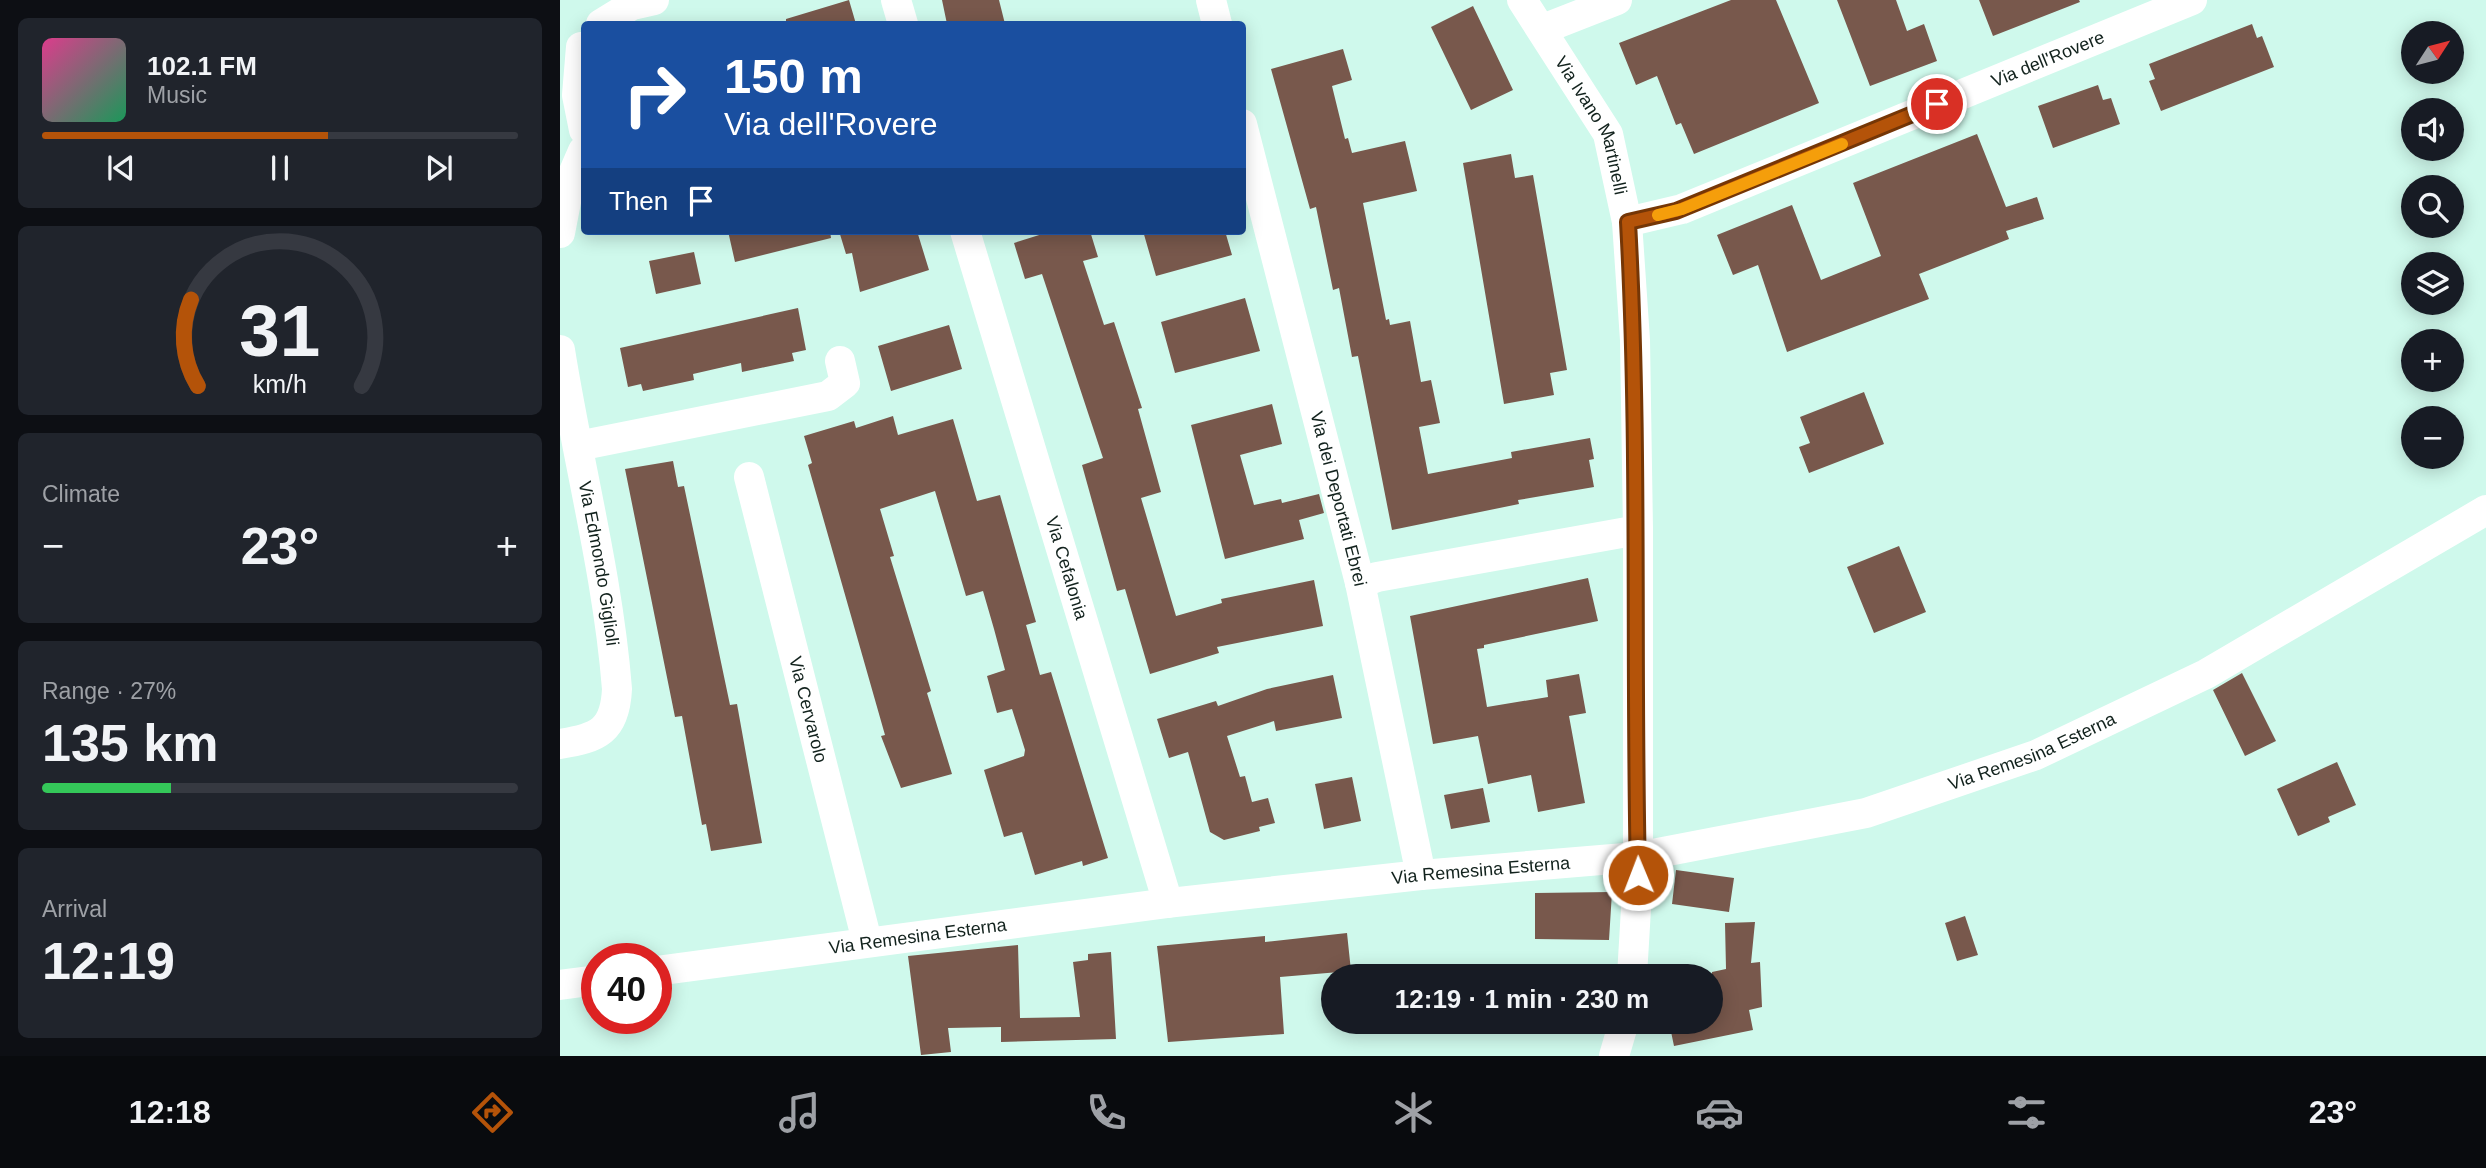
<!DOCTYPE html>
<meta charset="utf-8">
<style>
:root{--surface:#171b24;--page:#20242c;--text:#f1f3f6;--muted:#9ea1a6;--line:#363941;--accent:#b45309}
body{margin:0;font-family:Helvetica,sans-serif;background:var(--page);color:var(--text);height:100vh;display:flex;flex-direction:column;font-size:26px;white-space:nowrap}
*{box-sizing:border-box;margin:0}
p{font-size:23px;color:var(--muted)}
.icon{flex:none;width:38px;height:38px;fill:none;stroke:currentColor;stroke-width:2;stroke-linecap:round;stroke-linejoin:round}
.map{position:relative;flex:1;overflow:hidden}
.details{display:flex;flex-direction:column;gap:18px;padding:18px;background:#0d0f14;width:560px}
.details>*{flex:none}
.banner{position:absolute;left:21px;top:21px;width:665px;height:214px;border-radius:7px;box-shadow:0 4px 18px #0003;background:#1a4fa0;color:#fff;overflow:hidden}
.needle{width:46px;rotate:54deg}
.fabs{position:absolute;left:1841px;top:21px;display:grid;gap:14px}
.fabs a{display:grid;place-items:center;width:63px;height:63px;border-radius:50%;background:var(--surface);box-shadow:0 4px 18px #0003;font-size:35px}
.speed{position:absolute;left:21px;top:943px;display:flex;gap:14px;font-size:35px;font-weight:700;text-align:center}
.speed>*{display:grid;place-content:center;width:91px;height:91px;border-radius:50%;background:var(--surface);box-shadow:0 4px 18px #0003;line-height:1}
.speed .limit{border:10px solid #d22;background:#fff;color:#111}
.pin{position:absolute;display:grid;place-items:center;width:60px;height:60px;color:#fff;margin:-30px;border:4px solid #fff;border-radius:50%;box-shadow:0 2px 7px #0007}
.me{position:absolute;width:77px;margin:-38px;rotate:359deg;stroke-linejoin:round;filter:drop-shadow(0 0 5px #0008)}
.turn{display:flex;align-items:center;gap:24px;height:147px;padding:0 28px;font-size:32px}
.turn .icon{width:91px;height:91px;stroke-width:2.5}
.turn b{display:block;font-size:49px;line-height:60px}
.then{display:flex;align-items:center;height:66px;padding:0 28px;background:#0003;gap:14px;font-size:26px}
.big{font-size:52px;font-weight:700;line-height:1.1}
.details .widget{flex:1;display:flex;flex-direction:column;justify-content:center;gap:10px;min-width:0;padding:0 24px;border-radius:10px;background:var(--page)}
.details .dial{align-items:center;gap:0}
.dial svg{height:182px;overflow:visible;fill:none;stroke:var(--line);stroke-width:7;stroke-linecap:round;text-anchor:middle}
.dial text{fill:var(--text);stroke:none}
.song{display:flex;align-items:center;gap:21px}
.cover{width:84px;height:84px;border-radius:10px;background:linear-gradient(135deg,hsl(330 70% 55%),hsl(150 70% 35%))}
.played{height:7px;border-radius:4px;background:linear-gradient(90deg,var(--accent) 60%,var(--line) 60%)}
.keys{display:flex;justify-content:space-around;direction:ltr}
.heat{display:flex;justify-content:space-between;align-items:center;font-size:38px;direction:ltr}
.charge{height:10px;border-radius:5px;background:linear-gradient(90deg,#34c759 27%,var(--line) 0)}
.trip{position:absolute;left:761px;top:964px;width:402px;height:70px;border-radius:35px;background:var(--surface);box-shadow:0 4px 18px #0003;font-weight:700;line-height:70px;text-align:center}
.tabs{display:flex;height:112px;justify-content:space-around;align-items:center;background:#090b0e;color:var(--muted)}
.tabs .icon{width:49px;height:49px}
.tabs .selected{color:var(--accent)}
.tabs b{font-size:32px;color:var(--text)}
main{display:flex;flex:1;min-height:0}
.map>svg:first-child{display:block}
.building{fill:#78584c}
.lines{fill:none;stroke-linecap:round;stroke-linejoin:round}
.minor{stroke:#fff;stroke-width:30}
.route-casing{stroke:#753606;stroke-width:18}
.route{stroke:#b45309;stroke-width:12}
.slow{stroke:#f59e0b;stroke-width:12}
.labels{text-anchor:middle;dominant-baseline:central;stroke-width:7;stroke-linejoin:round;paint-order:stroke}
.street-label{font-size:18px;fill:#12221d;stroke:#f5fefb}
</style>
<main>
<section class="details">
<div class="widget">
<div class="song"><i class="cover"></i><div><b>102.1 FM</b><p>Music</p></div></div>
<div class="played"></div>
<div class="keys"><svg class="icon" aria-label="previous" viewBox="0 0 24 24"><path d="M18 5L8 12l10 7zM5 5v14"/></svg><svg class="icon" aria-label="pause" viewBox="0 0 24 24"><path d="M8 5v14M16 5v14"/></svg><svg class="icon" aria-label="next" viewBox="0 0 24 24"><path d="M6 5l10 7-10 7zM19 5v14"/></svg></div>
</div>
<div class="widget dial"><svg viewBox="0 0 100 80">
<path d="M14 69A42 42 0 1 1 86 69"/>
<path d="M14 69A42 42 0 0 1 11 31" stroke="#b45309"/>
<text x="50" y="56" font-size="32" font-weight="700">31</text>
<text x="50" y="72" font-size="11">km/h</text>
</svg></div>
<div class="widget"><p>Climate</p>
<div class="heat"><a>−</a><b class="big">23°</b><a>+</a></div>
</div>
<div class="widget"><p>Range · 27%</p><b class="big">135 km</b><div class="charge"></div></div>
<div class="widget"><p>Arrival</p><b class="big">12:19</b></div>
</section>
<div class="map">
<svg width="1926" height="1056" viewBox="0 0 1926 1056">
<rect width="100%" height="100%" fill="#cff9ec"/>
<path class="building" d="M289,0L296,24H226V19Z
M382,0H439L445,24H387Z
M1171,0H1216L1259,103L1134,154L1121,123L1116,125L1097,76L1076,85L1059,43Z
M1277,0H1336L1347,31L1364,24L1377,61L1310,86Z
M1419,0H1519L1520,2L1433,36Z
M913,6L953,90L911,110L871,27Z
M1692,24L1697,38L1702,36L1714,67L1601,111L1589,81L1595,79L1589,64Z
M783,49L792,80L772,86L785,139L788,138L792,153L845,141L857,191L803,203L826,320L829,319L830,325L850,321L861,382L871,380L880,423L859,427L868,474L952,458L951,452L1030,438L1034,459L1029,460L1034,487L958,500L959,504L832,530L798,356L792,357L779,288L773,290L756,207L750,209L711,69Z
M1538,85L1543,100L1551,98L1560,124L1493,148L1478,106Z
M1417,134L1446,207L1477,197L1484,219L1446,231L1449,239L1359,274L1369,299L1227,352L1198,265L1173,275L1157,235L1232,205L1261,280L1321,256L1293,183Z
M951,154L955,178L973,175L1007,370L990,373L994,395L944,404L903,163Z
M168,231H270L271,238L175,262Z
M279,231H357L369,270L300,292L292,253L286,254Z
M492,231H530L538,257L523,261L544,325L554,322L582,408L578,409L601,492L581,498L616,616L662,603L661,599L754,580L763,626L657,647L659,653L590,674L565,589L557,591L522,465L543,458L482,274L465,279L454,243Z
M583,231H665L672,255L596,276Z
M134,252L141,284L96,294L89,261Z
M685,298L700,351L615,373L601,322Z
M238,308L246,350L232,353L234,361L182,372L181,363L133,374L134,380L83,391L81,384L68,387L60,348Z
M389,325L402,369L331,391L318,346Z
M1304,392L1324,444L1249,473L1239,447L1250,443L1240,417Z
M712,404L722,444L680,455L694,505L721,499L722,503L759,494L764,513L739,520L744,539L665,559L631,425Z
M333,416L338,435L393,419L417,501L440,495L476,622L466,625L480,675L491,672L548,858L523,866L522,861L475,875L462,832L444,837L424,770L464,756L465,750L452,709L437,713L427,676L445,670L434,629L423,591L406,596L375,491L320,509L334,556L330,557L371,691L367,693L392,774L341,788L321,736L325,735L248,465L252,463L244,436L294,421L296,428Z
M113,461L118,487L124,486L170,705L177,704L202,843L151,851L146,824L142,825L122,716L115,717L65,469Z
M1339,546L1366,612L1314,633L1287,567Z
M1028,578L1038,621L924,645V648L917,649L927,707L988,697L986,680L1019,674L1026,713L1009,716L1025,803L978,812L971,775L928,784L918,736L873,744L850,616Z
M1682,673L1716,741L1685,756L1653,690Z
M773,675L782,718L716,731L714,721L667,736L680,777L685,776L692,802L708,798L715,823L699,827L700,831L664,840L650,832L628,752L609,758L597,719L656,701L658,706L707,689Z
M1777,762L1796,805L1768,817L1770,822L1738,836L1717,789Z
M792,777L801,821L764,829L755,784Z
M923,788L930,822L891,829L884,795Z
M1116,870L1174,878L1169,912L1112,904Z
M1052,892L1049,940L975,939V893Z
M1405,916L1418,955L1397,961L1385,923Z
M1195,922L1191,963L1200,962L1202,1007L1189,1010L1193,1030L1114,1046L1109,1022H1152V972L1166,969L1165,923Z
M787,933L791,971L720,977L724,1034L608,1042L597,946L705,936V942Z
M458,945L460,1018L520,1017L513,962L528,960V954L551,952L556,1039L441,1042V1027L388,1028L391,1052L361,1055L348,956Z"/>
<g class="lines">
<g class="minor">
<path d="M336,0L343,24"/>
<path d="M651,0L657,24"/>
<path id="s1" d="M962,0L1048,134L1067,222L1075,340L1078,530V875L1072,976"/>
<path d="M41,24L72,5L94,0"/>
<path d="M983,29L1057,0"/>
<path d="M21,47L17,95L24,130"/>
<path id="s2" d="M682,124L800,583L861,875"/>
<path id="s3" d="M1067,222L1122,209L1632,0"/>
<path id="s4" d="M405,231L608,903"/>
<path d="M0,233L10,181L23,151"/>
<path id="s5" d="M0,350C18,463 48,575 57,689C55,731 38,738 0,744"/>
<path d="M18,446L268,396L285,383L280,361"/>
<path id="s6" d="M189,477L307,941"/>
<path d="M800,583L817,577L1078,530"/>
<path id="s7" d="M96,971L608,903L861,875L1077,857L1306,813L1476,755L1646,674L1926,510"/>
<path d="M0,985L37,980"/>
<path d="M1054,1056L1064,1022"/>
</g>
</g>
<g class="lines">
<g class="route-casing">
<path id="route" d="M1078,875C1073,657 1080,440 1068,222L1116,211L1377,104"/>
</g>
<use href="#route" class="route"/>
<path class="slow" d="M1098,215L1122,209L1282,144"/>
</g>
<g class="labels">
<g class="street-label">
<text stroke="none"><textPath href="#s3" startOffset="452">Via dell'Rovere</textPath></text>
<text stroke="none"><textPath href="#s1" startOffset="145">Via Ivano Martinelli</textPath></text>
<text stroke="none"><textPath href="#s2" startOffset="387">Via dei Deportati Ebrei</textPath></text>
<text stroke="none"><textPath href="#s5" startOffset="217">Via Edmondo Giglioli</textPath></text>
<text stroke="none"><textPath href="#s4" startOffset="352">Via Cefalonia</textPath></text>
<text stroke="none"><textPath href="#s6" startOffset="240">Via Cervarolo</textPath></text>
<text stroke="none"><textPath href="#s7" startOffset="1398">Via Remesina Esterna</textPath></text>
<text stroke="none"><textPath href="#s7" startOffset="831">Via Remesina Esterna</textPath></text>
<text stroke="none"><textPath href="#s7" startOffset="264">Via Remesina Esterna</textPath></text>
</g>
</g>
</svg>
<div class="fabs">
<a><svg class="needle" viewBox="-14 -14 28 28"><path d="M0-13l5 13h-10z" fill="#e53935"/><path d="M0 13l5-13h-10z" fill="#9ea1a6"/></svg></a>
<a><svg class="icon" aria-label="sound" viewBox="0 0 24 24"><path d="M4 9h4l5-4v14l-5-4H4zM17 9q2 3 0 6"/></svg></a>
<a><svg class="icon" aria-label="search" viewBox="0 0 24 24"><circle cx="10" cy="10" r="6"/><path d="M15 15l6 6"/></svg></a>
<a><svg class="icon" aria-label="layers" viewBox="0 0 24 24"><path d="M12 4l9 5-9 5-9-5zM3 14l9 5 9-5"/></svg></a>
<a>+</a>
<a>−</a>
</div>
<div class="speed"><div class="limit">40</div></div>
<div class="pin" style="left:1377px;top:104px;background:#d93025"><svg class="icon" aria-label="arrive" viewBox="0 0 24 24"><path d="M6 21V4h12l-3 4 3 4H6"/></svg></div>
<svg class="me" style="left:1078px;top:875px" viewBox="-20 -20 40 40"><circle r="17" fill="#b45309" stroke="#fff" stroke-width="3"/><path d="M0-11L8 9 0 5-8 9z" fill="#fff"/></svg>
<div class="trip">12:19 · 1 min · 230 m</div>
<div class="banner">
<div class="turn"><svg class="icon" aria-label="right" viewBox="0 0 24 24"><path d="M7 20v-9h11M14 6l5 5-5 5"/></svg><div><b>150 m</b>Via dell'Rovere</div></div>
<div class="then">Then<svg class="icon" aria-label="arrive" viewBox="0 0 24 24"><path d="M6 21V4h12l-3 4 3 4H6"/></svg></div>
</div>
</div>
</main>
<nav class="tabs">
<b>12:18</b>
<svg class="icon selected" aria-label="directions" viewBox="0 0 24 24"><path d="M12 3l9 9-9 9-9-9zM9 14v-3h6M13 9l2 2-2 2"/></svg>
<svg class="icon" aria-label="music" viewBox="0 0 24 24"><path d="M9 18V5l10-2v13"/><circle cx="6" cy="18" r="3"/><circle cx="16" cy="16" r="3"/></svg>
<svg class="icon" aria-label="phone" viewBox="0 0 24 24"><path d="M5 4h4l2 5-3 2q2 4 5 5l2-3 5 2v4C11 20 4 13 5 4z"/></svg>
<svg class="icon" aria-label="climate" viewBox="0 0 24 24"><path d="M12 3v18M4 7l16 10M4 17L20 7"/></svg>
<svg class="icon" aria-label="car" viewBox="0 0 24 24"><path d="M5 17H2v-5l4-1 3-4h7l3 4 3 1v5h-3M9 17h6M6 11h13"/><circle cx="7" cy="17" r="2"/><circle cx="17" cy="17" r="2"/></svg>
<svg class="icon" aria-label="filters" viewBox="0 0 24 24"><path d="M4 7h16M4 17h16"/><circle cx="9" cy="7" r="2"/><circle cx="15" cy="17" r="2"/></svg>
<b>23°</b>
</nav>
